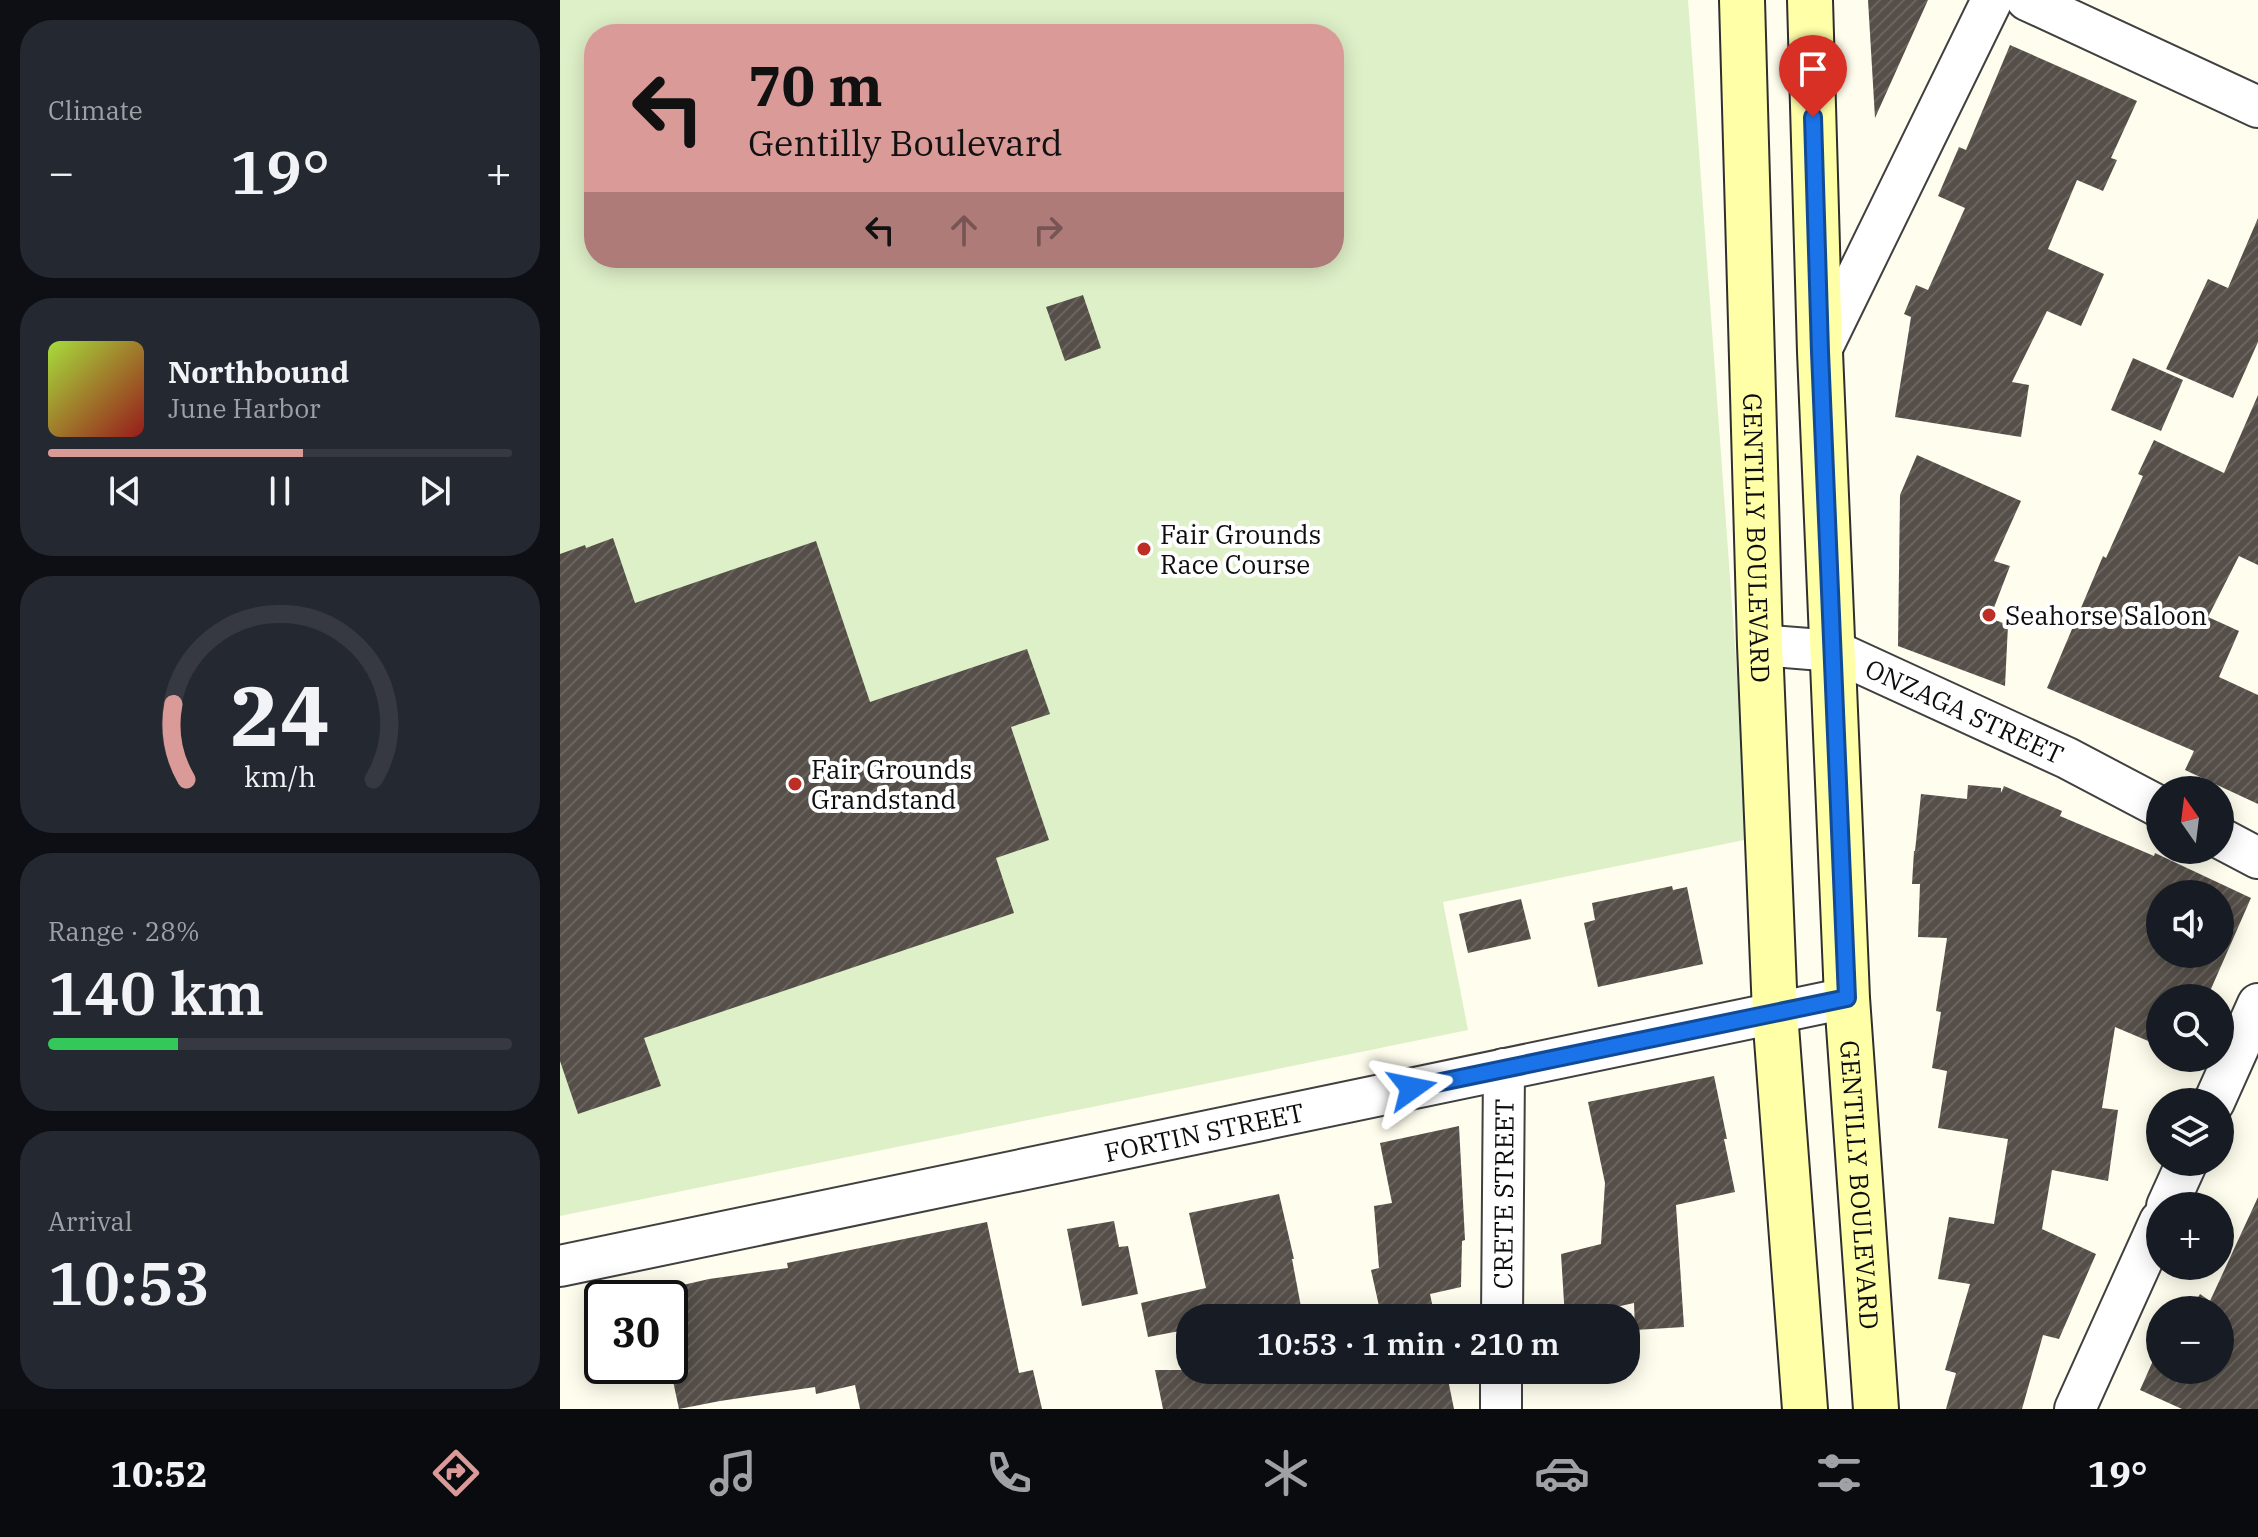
<!DOCTYPE html>
<meta charset="utf-8">
<style>
:root{--surface:#171b24;--page:#242831;--text:#f1f3f6;--muted:#9ea1a6;--line:#363941;--accent:#da9a98}
body{margin:0;font-family:"IBM Plex Serif",serif;background:var(--page);color:var(--text);height:100vh;display:flex;flex-direction:column;font-size:30px;white-space:nowrap}
*{box-sizing:border-box;margin:0}
p{font-size:26px;color:var(--muted)}
.icon{flex:none;width:44px;height:44px;fill:none;stroke:currentColor;stroke-width:2;stroke-linecap:round;stroke-linejoin:round}
.map{position:relative;flex:1;overflow:hidden}
.drawer{display:flex;flex-direction:column;gap:20px;padding:20px;background:#0d0f14;width:560px}
.drawer>*{flex:none}
.top-card{position:absolute;left:24px;top:24px;width:760px;height:244px;border-radius:32px;box-shadow:0 4px 20px #0003;background:#da9a98;color:#111;overflow:hidden}
.needle{width:52px;rotate:346deg}
.tools{position:absolute;left:1586px;top:776px;display:grid;gap:16px}
.tools a{display:grid;place-items:center;width:88px;height:88px;border-radius:50%;background:var(--surface);box-shadow:0 4px 20px #0003;font-size:40px}
.speed{position:absolute;left:24px;top:1280px;display:flex;gap:16px;font-size:40px;font-weight:700;text-align:center}
.speed>*{display:grid;place-content:center;width:104px;height:104px;border-radius:50%;background:var(--surface);box-shadow:0 4px 20px #0003;line-height:1}
.speed .limit{border:4px solid #111;border-radius:12px;background:#fff;color:#111}
.pin{position:absolute;display:grid;place-items:center;width:68px;height:68px;color:#fff;margin:-82px -34px;border-radius:50% 50% 50% 0;rotate:-45deg;box-shadow:0 0 8px #0007}
.pin .icon{rotate:45deg}
.me{position:absolute;width:88px;margin:-44px;rotate:78deg;stroke-linejoin:round;filter:drop-shadow(0 0 6px #0008)}
.turn{display:flex;align-items:center;gap:28px;height:168px;padding:0 32px;font-size:36px}
.turn .icon{width:104px;height:104px;stroke-width:2.5}
.turn b{display:block;font-size:56px;line-height:68px}
.lanes{display:flex;align-items:center;height:76px;padding:0 32px;background:#0003;justify-content:center;gap:40px;direction:ltr}
.lanes .off{opacity:.35}
.big{font-size:60px;font-weight:600;line-height:1.1}
.drawer .widget{flex:1;display:flex;flex-direction:column;justify-content:center;gap:12px;min-width:0;padding:0 28px;border-radius:32px;background:var(--page)}
.drawer .dial{align-items:center;gap:0}
.dial svg{height:208px;overflow:visible;fill:none;stroke:var(--line);stroke-width:7;stroke-linecap:round;text-anchor:middle}
.dial text{fill:var(--text);stroke:none}
.song{display:flex;align-items:center;gap:24px}
.cover{width:96px;height:96px;border-radius:12px;background:linear-gradient(135deg,hsl(80 70% 55%),hsl(0 70% 35%))}
.played{height:8px;border-radius:4px;background:linear-gradient(90deg,var(--accent) 55%,var(--line) 55%)}
.keys{display:flex;justify-content:space-around;direction:ltr}
.heat{display:flex;justify-content:space-between;align-items:center;font-size:44px;direction:ltr}
.charge{height:12px;border-radius:6px;background:linear-gradient(90deg,#34c759 28%,var(--line) 0)}
.trip{position:absolute;left:616px;top:1304px;width:464px;height:80px;border-radius:32px;background:var(--surface);box-shadow:0 4px 20px #0003;font-weight:600;line-height:80px;text-align:center}
.dock{display:flex;height:128px;justify-content:space-around;align-items:center;background:#090b0e;color:var(--muted)}
.dock .icon{width:56px;height:56px}
.dock .active{color:var(--accent)}
.dock b{font-size:36px;color:var(--text)}
main{display:flex;flex:1;min-height:0}
.map>svg:first-child{display:block}
.pitch{fill:#def0c8;fill-rule:evenodd}
.building{fill:url(#building-hatch);fill-rule:evenodd}
.lines{fill:none;stroke-linecap:round;stroke-linejoin:round}
.street-casing{stroke:#404040;stroke-width:44}
.secondary-casing{stroke:#2f2f2f;stroke-width:48}
.street{stroke:#fff;stroke-width:40}
.secondary{stroke:#ffffa8;stroke-width:44}
.route-casing{stroke:#114b97;stroke-width:20}
.route{stroke:#1a73e8;stroke-width:14}
.poi-dot{fill:#bd2e24;stroke:#fff;stroke-width:3}
.labels{text-anchor:middle;dominant-baseline:central;stroke-width:8;stroke-linejoin:round;paint-order:stroke}
.poi-label{font-size:26px;fill:#0d0d0d;stroke:#fff;text-anchor:start}
.street-label{font-size:26px;fill:#0d0d0d;stroke:#fff}
</style>
<main>
<section class="drawer">
<div class="widget"><p>Climate</p>
<div class="heat"><a>−</a><b class="big">19°</b><a>+</a></div>
</div>
<div class="widget">
<div class="song"><i class="cover"></i><div><b>Northbound</b><p>June Harbor</p></div></div>
<div class="played"></div>
<div class="keys"><svg class="icon" aria-label="previous" viewBox="0 0 24 24"><path d="M18 5L8 12l10 7zM5 5v14"/></svg><svg class="icon" aria-label="pause" viewBox="0 0 24 24"><path d="M8 5v14M16 5v14"/></svg><svg class="icon" aria-label="next" viewBox="0 0 24 24"><path d="M6 5l10 7-10 7zM19 5v14"/></svg></div>
</div>
<div class="widget dial"><svg viewBox="0 0 100 80">
<path d="M14 69A42 42 0 1 1 86 69"/>
<path d="M14 69A42 42 0 0 1 9 40" stroke="#da9a98"/>
<text x="50" y="56" font-size="32" font-weight="700">24</text>
<text x="50" y="72" font-size="11">km/h</text>
</svg></div>
<div class="widget"><p>Range · 28%</p><b class="big">140 km</b><div class="charge"></div></div>
<div class="widget"><p>Arrival</p><b class="big">10:53</b></div>
</section>
<div class="map">
<svg width="1698" height="1409" viewBox="0 0 1698 1409">
<defs>
<pattern id="building-hatch" width="6" height="6" patternUnits="userSpaceOnUse" patternTransform="scale(2)"><rect width="6" height="6" fill="#564f49"/><path d="M-1 1l2-2M0 6l6-6M5 7l2-2" fill="none" stroke="#69645f"/></pattern>
</defs>
<rect width="100%" height="100%" fill="#fffded"/>
<path class="pitch" d="M0,0H1128L1189,839L883,902L908,1030L0,1216ZM34,34H774V258H34Z"/>
<path class="building" d="M1308,0H1368L1315,118Z
M1450,45L1577,101L1551,158L1557,160L1543,191L1517,180L1488,249L1544,274L1521,326L1487,311L1452,382L1469,385L1461,437L1335,417L1351,317L1344,314L1356,285L1368,290L1405,208L1378,196L1399,147L1406,150Z
M1698,218V342L1673,398L1606,369L1648,279L1668,288Z
M523,295L541,348L505,361L486,307Z
M1573,358L1623,380L1601,431L1551,410Z
M1698,395V565L1679,556L1648,617L1679,631L1659,677L1698,695V804L1625,770L1634,751L1487,688L1543,556L1546,558L1583,476L1578,474L1594,440L1664,473Z
M1357,455L1461,501L1434,561L1450,566L1430,618L1448,625L1445,686L1338,646L1340,495Z
M53,538L75,603L256,541L310,702L467,649L490,714L451,727L489,840L436,858L454,913L84,1038L101,1086L18,1114L0,1061V554L25,545L26,548Z
M1408,785L1441,788V793L1444,786L1502,811L1500,816L1594,856L1595,853L1691,898L1647,998H1600V1046L1555,1027L1542,1108L1558,1110L1548,1181L1492,1170L1482,1229L1536,1254L1499,1339L1483,1335L1462,1409H1386L1396,1373L1385,1370L1410,1284L1378,1279L1389,1217L1434,1224L1448,1139L1378,1128L1387,1071L1372,1068L1381,1012L1376,1011L1387,938L1358,937L1360,884H1352L1354,851H1355L1361,794L1407,799ZM1600,894H1660V954H1600Z
M1112,886L1113,890L1127,887L1143,964L1038,987L1024,923L1035,920L1032,903Z
M961,899L971,939L908,953L899,914Z
M1154,1076L1167,1139H1164L1175,1192L1116,1205L1124,1327L1075,1330L1074,1303L1005,1318L1001,1254L1041,1244L1045,1183L1028,1102Z
M899,1126L905,1240L902,1241L901,1287L870,1294L875,1318H767L819,1306L811,1270L819,1268L814,1206L832,1203L820,1143Z
M719,1194L734,1259H732L741,1307L685,1318H630V1329L588,1337L581,1303L646,1288L629,1213Z
M1698,1197V1409H1622L1580,1390L1596,1354L1600,1356V1370H1660V1310H1631L1640,1294L1650,1301Z
M554,1221L559,1247L568,1246L578,1294L522,1306L507,1229Z
M427,1222L459,1373L473,1370L482,1409H300L295,1385L256,1394L255,1387L160,1401L119,1409L110,1367V1288L149,1279L228,1268L227,1263Z
M595,1370H886L894,1409H603Z"/>
<g class="lines">
<g class="street-casing">
<g id="street">
<path d="M1467,0L1698,107"/>
<path d="M1260,352L1432,0"/>
<path id="s1" d="M1200,645L1274,651L1507,758L1600,807"/>
<path d="M1660,838L1698,858"/>
<path d="M1654,1102L1698,1004"/>
<path d="M1607,1206L1627,1162"/>
<path id="s2" d="M0,1266L1287,998"/>
<path id="s3" d="M942,1318L944,1069"/>
<path d="M941,1409V1370"/>
<path d="M1515,1409L1600,1221"/>
</g>
</g>
<g class="secondary-casing">
<g id="secondary">
<path id="s4" d="M1182,0L1200,645L1215,1013L1245,1409"/>
<path id="s5" d="M1250,0L1260,352L1287,998L1316,1409"/>
</g>
</g>
<use href="#street" class="street"/>
<use href="#secondary" class="secondary"/>
</g>
<g class="lines">
<g class="route-casing">
<path id="route" d="M852,1088L1287,998L1260,352L1253,117"/>
</g>
<use href="#route" class="route"/>
</g>
<g class="poi-dot">
<circle cx="584" cy="549" r="8"/>
<circle cx="1429" cy="615" r="8"/>
<circle cx="235" cy="784" r="8"/>
</g>
<g class="labels">
<g class="poi-label">
<text x="600" y="534">Fair Grounds<tspan x="600" dy="30">Race Course</tspan></text>
<text x="1445" y="615">Seahorse Saloon</text>
<text x="251" y="769">Fair Grounds<tspan x="251" dy="30">Grandstand</tspan></text>
</g>
<g class="street-label">
<text stroke="none"><textPath href="#s4" startOffset="538">GENTILLY BOULEVARD</textPath></text>
<text stroke="none"><textPath href="#s1" startOffset="218">ONZAGA STREET</textPath></text>
<text stroke="none"><textPath href="#s2" startOffset="658">FORTIN STREET</textPath></text>
<text stroke="none"><textPath href="#s5" startOffset="1186">GENTILLY BOULEVARD</textPath></text>
<text stroke="none"><textPath href="#s3" startOffset="124">CRETE STREET</textPath></text>
</g>
</g>
</svg>
<div class="tools">
<a><svg class="needle" viewBox="-14 -14 28 28"><path d="M0-13l5 13h-10z" fill="#e53935"/><path d="M0 13l5-13h-10z" fill="#9ea1a6"/></svg></a>
<a><svg class="icon" aria-label="sound" viewBox="0 0 24 24"><path d="M4 9h4l5-4v14l-5-4H4zM17 9q2 3 0 6"/></svg></a>
<a><svg class="icon" aria-label="search" viewBox="0 0 24 24"><circle cx="10" cy="10" r="6"/><path d="M15 15l6 6"/></svg></a>
<a><svg class="icon" aria-label="layers" viewBox="0 0 24 24"><path d="M12 4l9 5-9 5-9-5zM3 14l9 5 9-5"/></svg></a>
<a>+</a>
<a>−</a>
</div>
<div class="speed"><div class="limit">30</div></div>
<div class="pin" style="left:1253px;top:117px;background:#d93025"><svg class="icon" aria-label="arrive" viewBox="0 0 24 24"><path d="M6 21V4h12l-3 4 3 4H6"/></svg></div>
<svg class="me" style="left:852px;top:1088px" viewBox="-20 -20 40 40"><path d="M0-17L14 15 0 8-14 15z" fill="#1a73e8" stroke="#fff" stroke-width="4"/></svg>
<div class="trip">10:53 · 1 min · 210 m</div>
<div class="top-card">
<div class="turn"><svg class="icon" aria-label="left" viewBox="0 0 24 24"><path d="M17 20v-9H6M10 6l-5 5 5 5"/></svg><div><b>70 m</b>Gentilly Boulevard</div></div>
<div class="lanes"><svg class="icon" aria-label="left" viewBox="0 0 24 24"><path d="M17 20v-9H6M10 6l-5 5 5 5"/></svg><svg class="icon off" aria-label="ahead" viewBox="0 0 24 24"><path d="M12 20V5M6 11l6-6 6 6"/></svg><svg class="icon off" aria-label="right" viewBox="0 0 24 24"><path d="M7 20v-9h11M14 6l5 5-5 5"/></svg></div>
</div>
</div>
</main>
<nav class="dock">
<b>10:52</b>
<svg class="icon active" aria-label="directions" viewBox="0 0 24 24"><path d="M12 3l9 9-9 9-9-9zM9 14v-3h6M13 9l2 2-2 2"/></svg>
<svg class="icon" aria-label="music" viewBox="0 0 24 24"><path d="M9 18V5l10-2v13"/><circle cx="6" cy="18" r="3"/><circle cx="16" cy="16" r="3"/></svg>
<svg class="icon" aria-label="phone" viewBox="0 0 24 24"><path d="M5 4h4l2 5-3 2q2 4 5 5l2-3 5 2v4C11 20 4 13 5 4z"/></svg>
<svg class="icon" aria-label="climate" viewBox="0 0 24 24"><path d="M12 3v18M4 7l16 10M4 17L20 7"/></svg>
<svg class="icon" aria-label="car" viewBox="0 0 24 24"><path d="M5 17H2v-5l4-1 3-4h7l3 4 3 1v5h-3M9 17h6M6 11h13"/><circle cx="7" cy="17" r="2"/><circle cx="17" cy="17" r="2"/></svg>
<svg class="icon" aria-label="filters" viewBox="0 0 24 24"><path d="M4 7h16M4 17h16"/><circle cx="9" cy="7" r="2"/><circle cx="15" cy="17" r="2"/></svg>
<b>19°</b>
</nav>
